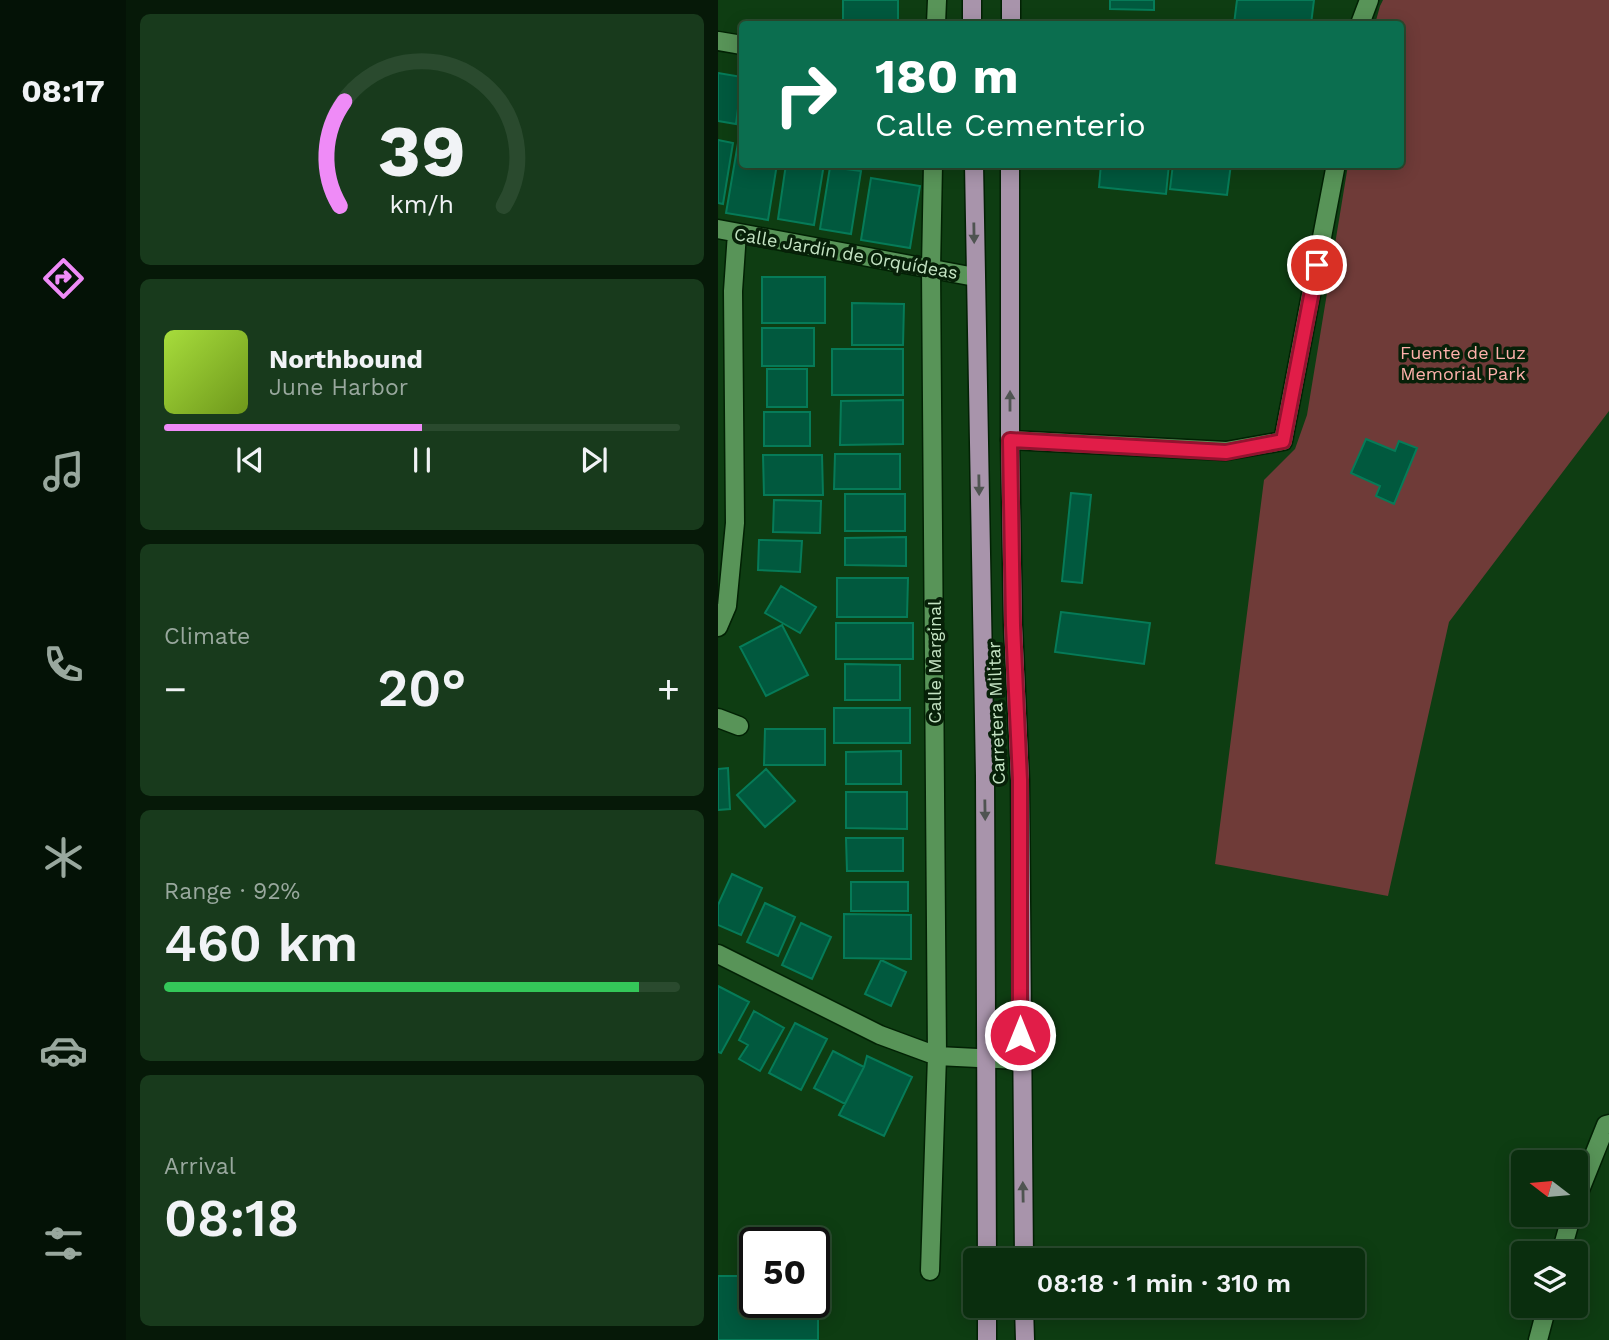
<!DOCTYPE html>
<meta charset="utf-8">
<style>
:root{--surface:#0a2e0e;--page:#183a1c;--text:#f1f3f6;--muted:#99a89e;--line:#2a4a2e;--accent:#ef8bf7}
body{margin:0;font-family:"Work Sans",sans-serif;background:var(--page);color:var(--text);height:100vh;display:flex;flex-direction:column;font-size:26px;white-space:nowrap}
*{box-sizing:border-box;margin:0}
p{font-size:23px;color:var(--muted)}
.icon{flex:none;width:38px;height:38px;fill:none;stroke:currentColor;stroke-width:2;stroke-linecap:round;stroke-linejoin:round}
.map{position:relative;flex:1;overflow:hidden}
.details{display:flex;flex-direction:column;gap:14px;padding:14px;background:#061908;width:592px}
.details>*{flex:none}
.guide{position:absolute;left:21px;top:21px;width:665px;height:147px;border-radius:7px;box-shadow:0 4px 18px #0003,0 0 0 2px var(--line);background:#0b6e4f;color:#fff;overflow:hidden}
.needle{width:46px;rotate:286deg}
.fabs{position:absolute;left:793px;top:1150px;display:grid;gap:14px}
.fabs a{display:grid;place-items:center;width:77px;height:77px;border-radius:7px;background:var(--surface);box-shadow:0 4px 18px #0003,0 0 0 2px var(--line);font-size:35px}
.speed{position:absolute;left:21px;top:1227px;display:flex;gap:14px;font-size:35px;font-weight:700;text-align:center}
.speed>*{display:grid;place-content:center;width:91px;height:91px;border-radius:50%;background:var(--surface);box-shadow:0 4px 18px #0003,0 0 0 2px var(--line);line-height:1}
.speed .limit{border:4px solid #111;border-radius:10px;background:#fff;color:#111}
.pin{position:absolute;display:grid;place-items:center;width:60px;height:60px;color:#fff;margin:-30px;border:4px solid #fff;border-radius:50%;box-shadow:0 2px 7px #0007}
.me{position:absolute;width:77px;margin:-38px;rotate:0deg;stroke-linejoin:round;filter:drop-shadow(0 0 5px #0008)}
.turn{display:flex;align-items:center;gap:24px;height:147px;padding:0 21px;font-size:32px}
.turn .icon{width:91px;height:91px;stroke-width:2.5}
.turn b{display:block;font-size:49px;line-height:60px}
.big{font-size:52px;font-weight:600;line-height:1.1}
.details .tile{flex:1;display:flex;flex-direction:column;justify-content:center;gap:10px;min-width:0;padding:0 24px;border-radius:10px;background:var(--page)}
.details .dial{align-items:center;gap:0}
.dial svg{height:182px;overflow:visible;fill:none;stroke:var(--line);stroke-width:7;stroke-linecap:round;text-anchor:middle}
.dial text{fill:var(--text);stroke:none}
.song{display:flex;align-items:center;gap:21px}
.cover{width:84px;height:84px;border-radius:10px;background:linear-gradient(135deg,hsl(80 70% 55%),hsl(80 70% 35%))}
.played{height:7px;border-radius:4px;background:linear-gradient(90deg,var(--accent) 50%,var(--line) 50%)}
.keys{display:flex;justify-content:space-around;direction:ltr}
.heat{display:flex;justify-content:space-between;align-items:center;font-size:38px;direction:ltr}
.charge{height:10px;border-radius:5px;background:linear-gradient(90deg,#34c759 92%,var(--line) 0)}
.trip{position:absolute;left:245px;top:1248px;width:402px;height:70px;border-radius:7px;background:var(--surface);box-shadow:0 4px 18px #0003,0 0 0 2px var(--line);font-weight:600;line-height:70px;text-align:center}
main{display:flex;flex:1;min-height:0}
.tab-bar{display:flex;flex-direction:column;width:126px;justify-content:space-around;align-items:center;background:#041206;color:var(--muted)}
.tab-bar .icon{width:49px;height:49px}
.tab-bar .on{color:var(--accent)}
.tab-bar b{font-size:32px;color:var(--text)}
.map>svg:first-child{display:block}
.green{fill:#6f3b38}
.building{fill:#01593e;stroke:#067b58;stroke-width:2}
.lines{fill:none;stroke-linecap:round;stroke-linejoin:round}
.minor-casing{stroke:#022104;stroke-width:21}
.major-casing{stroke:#022104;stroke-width:21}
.minor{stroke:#589458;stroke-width:18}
.major{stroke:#a894ab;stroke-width:18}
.oneway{fill:#4f5451}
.route-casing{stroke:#92132f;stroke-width:18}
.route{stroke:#e11d48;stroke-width:12}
.labels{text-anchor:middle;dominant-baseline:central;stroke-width:7;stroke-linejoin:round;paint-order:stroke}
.street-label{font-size:18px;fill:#c4e3c3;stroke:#072008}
.park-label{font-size:18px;fill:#feb1ab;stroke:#072008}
</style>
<main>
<nav class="tab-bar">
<b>08:17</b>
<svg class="icon on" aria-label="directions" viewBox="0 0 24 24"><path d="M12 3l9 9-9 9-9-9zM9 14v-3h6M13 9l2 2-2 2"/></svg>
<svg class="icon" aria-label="music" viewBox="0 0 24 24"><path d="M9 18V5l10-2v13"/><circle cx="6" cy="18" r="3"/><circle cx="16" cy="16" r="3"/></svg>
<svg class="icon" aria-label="phone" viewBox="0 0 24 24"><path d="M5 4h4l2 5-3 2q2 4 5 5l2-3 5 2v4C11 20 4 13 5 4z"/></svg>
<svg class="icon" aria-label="climate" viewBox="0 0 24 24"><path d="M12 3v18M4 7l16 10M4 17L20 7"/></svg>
<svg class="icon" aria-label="car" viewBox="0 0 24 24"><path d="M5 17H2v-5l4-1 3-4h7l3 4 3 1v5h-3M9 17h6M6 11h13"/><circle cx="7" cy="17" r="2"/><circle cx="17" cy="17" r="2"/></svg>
<svg class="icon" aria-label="filters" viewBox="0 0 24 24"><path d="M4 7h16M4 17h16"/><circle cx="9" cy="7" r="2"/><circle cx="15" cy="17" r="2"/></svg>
</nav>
<section class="details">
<div class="tile dial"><svg viewBox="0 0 100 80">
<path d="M14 69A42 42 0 1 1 86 69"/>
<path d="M14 69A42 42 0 0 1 16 23" stroke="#ef8bf7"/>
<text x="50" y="56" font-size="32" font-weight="700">39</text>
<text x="50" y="72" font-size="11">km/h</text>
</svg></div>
<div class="tile">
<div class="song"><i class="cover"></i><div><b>Northbound</b><p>June Harbor</p></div></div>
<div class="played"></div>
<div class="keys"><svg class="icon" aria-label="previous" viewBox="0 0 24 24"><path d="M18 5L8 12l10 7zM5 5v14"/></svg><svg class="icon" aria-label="pause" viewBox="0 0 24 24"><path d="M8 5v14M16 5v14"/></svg><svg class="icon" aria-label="next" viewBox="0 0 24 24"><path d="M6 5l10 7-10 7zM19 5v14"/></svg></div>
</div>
<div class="tile"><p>Climate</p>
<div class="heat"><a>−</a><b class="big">20°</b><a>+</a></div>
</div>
<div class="tile"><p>Range · 92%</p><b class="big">460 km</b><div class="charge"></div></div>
<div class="tile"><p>Arrival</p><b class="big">08:18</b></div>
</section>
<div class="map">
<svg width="892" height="1340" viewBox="0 0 892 1340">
<rect width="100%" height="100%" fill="#0e3d12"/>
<path class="green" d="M665,0H891V411L731,622L670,896L497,864L546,480L577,449L589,415L630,165L682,164V24H657L662,6Z"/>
<path class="building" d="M125,0H180V24H125Z
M392,0H436V10L392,9Z
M519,0H596L593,24H516Z
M0,73L24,77L18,124L0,121Z
M0,140L15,143L5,204L0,203Z
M20,143L24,144V164H59L50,220L8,213Z
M68,164H106L96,225L60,219Z
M383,164H451L448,194L381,187Z
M455,164H513L509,195L452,189Z
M112,167L143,171L133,234L102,229Z
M153,178L202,186L192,248L143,240Z
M44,277H107V323H44Z
M134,303L186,304L185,345H134Z
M44,328H96V366H44Z
M114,349H185V395H114Z
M49,369H89V407H49Z
M185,400V444L122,445L123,401Z
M46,412H92V446H46Z
M648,439L677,451L681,441L699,448L676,504L658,496L662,486L633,473Z
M117,454H182V489H116Z
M45,455H104L105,495H46Z
M353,493L373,495L364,583L344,581Z
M127,494H187V531H127Z
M56,500L103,501L102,533L55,532Z
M188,537V566L127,565V538Z
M41,540L84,541L82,572L40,570Z
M119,578H190L189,617H119Z
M63,586L98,607L82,633L47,613Z
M343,612L432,623L426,664L337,652Z
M118,623H195V659H118Z
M64,625L90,675L48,696L22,647Z
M127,664L182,665V700H127Z
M116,708H192V743H116Z
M47,729H107V765H46Z
M183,751V784H128V752Z
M10,768L12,809L0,810V769Z
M48,769L77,801L47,827L19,795Z
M128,792H189V829L128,828Z
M128,838H185V871H129Z
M14,874L44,888L23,935L0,925V905Z
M133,882H190V911H133Z
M47,903L77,917L60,956L29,942Z
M126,914L193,915V959L126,958Z
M83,923L113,937L94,979L64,965Z
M163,960L188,972L173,1006L147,994Z
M0,986L31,1002L3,1053L0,1052Z
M36,1011L66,1028L42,1071L21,1059L30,1045L21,1040Z
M77,1023L109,1039L83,1090L51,1073Z
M115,1051L146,1067L127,1104L96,1088Z
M149,1056L194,1077L166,1136L121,1115L146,1067Z
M0,1276H37V1302H96V1276H100V1340H0Z"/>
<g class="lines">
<g class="minor-casing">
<path id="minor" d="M218,24L219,0
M642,24L651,0
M0,41L24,45
M0,229L257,277
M292,440L508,451L565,441L618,164
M0,627L9,606L17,523L15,291L19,233
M0,718L21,726
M0,954L162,1035L219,1056L302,1060
M858,1200L888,1125L892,1124
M843,1253L854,1214
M212,1271L219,1056L213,269L215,164
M820,1340L829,1306"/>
</g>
<g class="major-casing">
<path id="major" d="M254,0V24
M293,24V0
M256,164L267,776L269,1260
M292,164V440L295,625L302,780L306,1260
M306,1306L307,1340
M269,1340V1306"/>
</g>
<use href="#minor" class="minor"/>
<use href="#major" class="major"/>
</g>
<defs><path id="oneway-solid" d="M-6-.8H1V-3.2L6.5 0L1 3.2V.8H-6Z" transform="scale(1.75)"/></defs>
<g class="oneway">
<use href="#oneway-solid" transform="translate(256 233) rotate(89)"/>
<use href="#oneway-solid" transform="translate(292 401) rotate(-90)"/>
<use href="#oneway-solid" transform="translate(261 485) rotate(89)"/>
<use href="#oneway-solid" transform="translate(267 810) rotate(89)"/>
<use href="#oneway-solid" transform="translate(305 1192) rotate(-91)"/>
</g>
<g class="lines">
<g class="route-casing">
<path id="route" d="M302,1035V780L295,625L292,440L508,452L565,441L599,265"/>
</g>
<use href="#route" class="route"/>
</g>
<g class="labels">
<g class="street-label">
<text transform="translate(128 253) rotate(10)">Calle Jardín de Orquídeas</text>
<text transform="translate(216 662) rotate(-90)">Calle Marginal</text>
<text transform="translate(278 713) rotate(-92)">Carretera Militar</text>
</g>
<g class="park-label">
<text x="745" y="352">Fuente de Luz<tspan x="745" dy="21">Memorial Park</tspan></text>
</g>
</g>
</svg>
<div class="fabs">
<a><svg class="needle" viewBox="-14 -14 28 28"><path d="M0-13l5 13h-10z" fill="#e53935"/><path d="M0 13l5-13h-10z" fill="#99a89e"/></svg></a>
<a><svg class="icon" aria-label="layers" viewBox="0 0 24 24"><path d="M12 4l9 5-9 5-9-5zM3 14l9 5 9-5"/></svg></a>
</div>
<div class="speed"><div class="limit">50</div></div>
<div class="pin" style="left:599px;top:265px;background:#d93025"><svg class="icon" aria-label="arrive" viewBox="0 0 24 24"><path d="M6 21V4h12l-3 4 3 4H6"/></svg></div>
<svg class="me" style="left:302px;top:1035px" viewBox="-20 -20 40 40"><circle r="17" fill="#e11d48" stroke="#fff" stroke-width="3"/><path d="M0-11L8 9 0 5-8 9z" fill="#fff"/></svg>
<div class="trip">08:18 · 1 min · 310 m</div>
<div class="guide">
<div class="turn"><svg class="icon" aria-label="right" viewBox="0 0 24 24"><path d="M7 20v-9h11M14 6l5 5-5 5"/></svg><div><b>180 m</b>Calle Cementerio</div></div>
</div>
</div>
</main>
